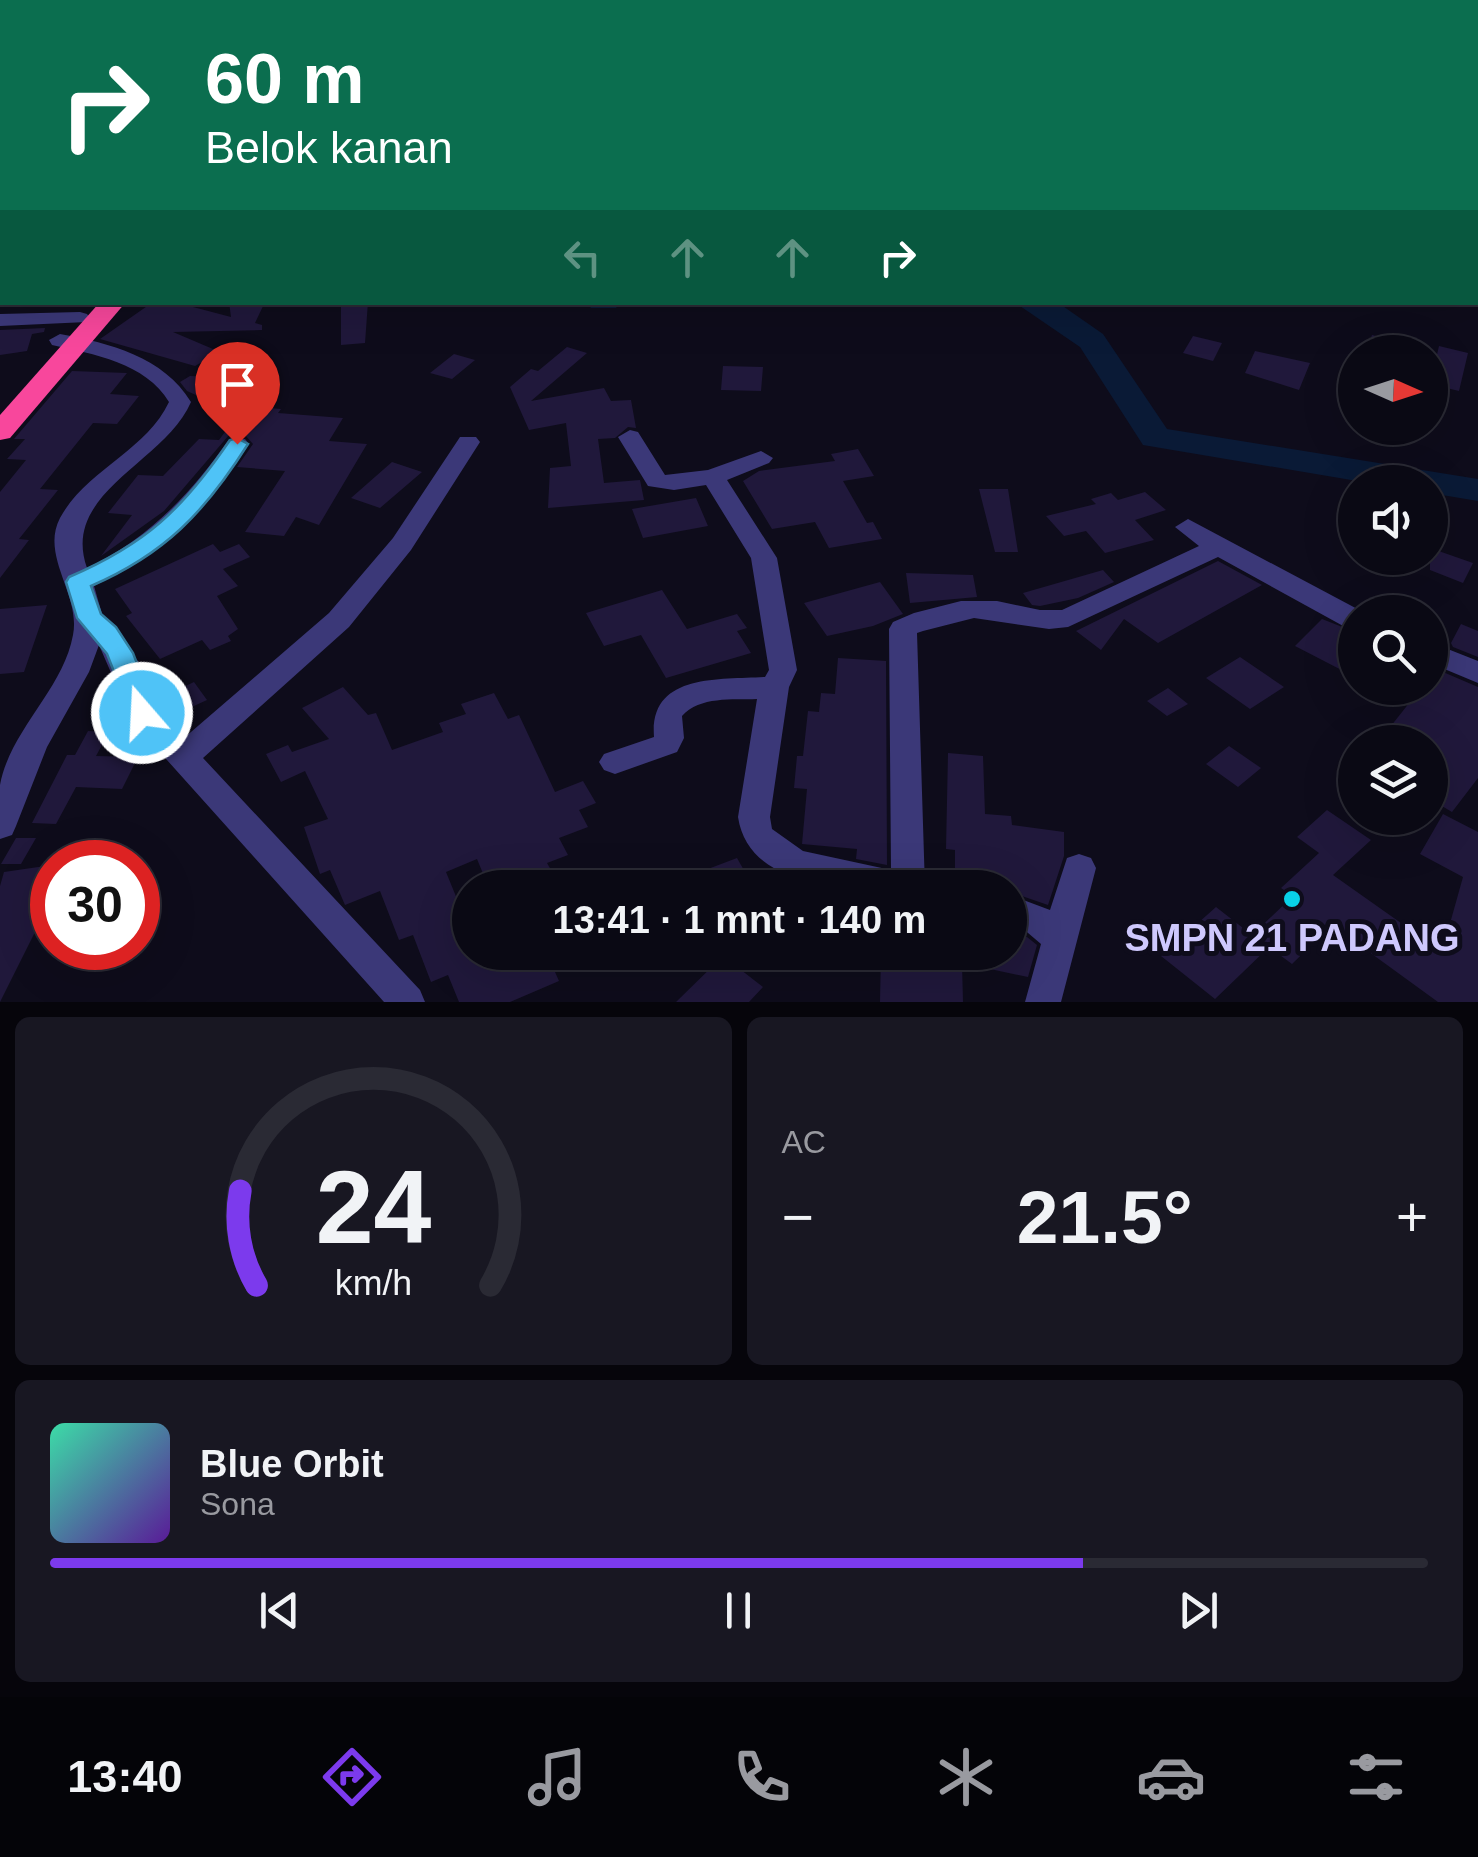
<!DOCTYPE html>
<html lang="id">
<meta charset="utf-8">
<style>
:root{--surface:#0a0914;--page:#181722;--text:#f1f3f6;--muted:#999aa0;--line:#2a2a34;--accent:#7c3aed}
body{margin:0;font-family:Helvetica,sans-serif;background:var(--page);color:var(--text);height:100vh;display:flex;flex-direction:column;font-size:38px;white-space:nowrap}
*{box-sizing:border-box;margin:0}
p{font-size:32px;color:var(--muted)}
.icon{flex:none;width:55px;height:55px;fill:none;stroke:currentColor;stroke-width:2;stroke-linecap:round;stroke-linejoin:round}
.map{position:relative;height:1002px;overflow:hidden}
.panel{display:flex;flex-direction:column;gap:15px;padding:15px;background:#06050b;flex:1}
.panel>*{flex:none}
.hud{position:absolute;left:0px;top:0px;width:1480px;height:305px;box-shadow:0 10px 40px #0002,0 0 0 2px var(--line);background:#0b6e4f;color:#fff;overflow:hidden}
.needle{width:65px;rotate:93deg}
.buttons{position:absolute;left:1338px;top:335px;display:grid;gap:20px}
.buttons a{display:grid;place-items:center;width:110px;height:110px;border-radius:50%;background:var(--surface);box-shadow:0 10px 40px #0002,0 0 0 2px var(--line);font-size:50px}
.speed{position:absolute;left:30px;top:840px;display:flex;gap:20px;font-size:50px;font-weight:700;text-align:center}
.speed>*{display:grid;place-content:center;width:130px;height:130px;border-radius:50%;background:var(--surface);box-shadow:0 10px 40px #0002,0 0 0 2px var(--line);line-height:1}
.speed .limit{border:15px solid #d22;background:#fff;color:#111}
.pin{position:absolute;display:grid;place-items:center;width:85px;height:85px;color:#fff;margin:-102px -42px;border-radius:50% 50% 50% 0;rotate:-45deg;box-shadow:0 0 10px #0007}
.pin .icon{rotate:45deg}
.me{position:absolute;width:110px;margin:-55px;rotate:341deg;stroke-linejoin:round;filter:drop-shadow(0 0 8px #0008)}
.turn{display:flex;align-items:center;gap:35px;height:210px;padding:0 40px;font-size:45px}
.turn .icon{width:130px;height:130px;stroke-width:2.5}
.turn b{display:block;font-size:70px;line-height:85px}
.lanes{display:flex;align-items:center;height:95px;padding:0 40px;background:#0003;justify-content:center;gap:50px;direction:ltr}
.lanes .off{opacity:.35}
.big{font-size:75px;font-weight:700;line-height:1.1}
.panel .card{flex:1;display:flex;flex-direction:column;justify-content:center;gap:15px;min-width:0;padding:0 35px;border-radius:15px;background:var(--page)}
.panel .dial{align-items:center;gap:0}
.dial svg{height:260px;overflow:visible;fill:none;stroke:var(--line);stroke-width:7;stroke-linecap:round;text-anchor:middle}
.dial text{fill:var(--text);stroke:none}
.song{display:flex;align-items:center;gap:30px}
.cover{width:120px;height:120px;border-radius:15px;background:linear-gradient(135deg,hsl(160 70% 55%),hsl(270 70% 35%))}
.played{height:10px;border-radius:5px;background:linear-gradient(90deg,var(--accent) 75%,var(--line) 75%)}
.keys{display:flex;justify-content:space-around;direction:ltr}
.heat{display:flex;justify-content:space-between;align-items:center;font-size:55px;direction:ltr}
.panel .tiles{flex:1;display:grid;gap:15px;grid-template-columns:1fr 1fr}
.card:last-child{grid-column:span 2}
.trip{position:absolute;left:452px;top:870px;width:575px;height:100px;border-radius:50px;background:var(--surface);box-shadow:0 10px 40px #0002,0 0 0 2px var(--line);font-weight:700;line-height:100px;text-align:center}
.tabs{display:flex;height:160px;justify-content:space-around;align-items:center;background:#040408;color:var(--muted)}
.tabs .icon{width:70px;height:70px}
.tabs .selected{color:var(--accent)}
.tabs b{font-size:45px;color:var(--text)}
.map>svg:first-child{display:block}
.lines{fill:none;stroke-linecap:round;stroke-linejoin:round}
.river{fill:#0a1a36;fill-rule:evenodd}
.building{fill:#20183b}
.minor{fill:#3b3878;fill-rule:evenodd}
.highway{fill:#f8479c;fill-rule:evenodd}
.route{fill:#4fc3f7;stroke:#337fa1;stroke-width:2.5}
.poi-dot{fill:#09d1e8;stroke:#0e0c1b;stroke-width:4}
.labels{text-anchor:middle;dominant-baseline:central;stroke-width:10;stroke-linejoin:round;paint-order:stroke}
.near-poi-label{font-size:38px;font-weight:bold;fill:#cec8fd;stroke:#0e0c1b}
</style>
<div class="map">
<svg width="1478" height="1002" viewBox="0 0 1478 1002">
<rect width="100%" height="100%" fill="#0e0c1b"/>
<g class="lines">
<path class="river" d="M0,69H2V83H0Z
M587,302H620L616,308H591Z
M1014,302H1057L1103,334L1167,429L1478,479V501L1430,493V482H1363L1143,445L1080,347Z"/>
</g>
<path class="building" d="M153,302H174L231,317L229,302H265L255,323L262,325V330L173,332L220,352L195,366L100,339Z
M341,302H368L365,343L341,345Z
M45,328L44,332L32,334L27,351L0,355V330Z
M1372,335L1419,346L1418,352H1366Z
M1193,336L1222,343L1213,361L1183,353Z
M1439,346L1468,353L1459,391L1430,384Z
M567,347L587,353L531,401L604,388L611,401L631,400L636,428L628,427L615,438L598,439L604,483L640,480L644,500L548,508L550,468L571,466L566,423L529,430L510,387L531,369L538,371Z
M1255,351L1310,363L1299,390L1245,373Z
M454,354L475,360L452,379L430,373Z
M723,366L763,367L761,391L721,390Z
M72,371L127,373L110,394L139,396L117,424L93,423L40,489L58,490L19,539L29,540L0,578V492L26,460L7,459L25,439H14Z
M212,372L225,377L244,378L207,400L187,391L180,382L190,376L211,377Z
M244,406L281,409L278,413L343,418L329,441L367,444L319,525L296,517L284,536L245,532L285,471L237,467L253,444L245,435H229L164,511L101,556L132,515L108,513L138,475L163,476L199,439L219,440Z
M858,449L874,476L843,481L867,523L873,522L882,539L829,548L815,522L772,529L743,481L759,471L835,461L831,454Z
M392,462L422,472L380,508L351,498Z
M979,489H1008L1018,552H995Z
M1145,492L1166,510L1135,520L1154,540L1105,553L1086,531L1064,536L1046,516L1096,504L1091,499L1111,493L1118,500Z
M696,498L708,526L643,538L632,509Z
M213,544L220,552L239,544L250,557L223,569L238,586L217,596L238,629L228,636L231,641L210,650L202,640L160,659L126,616L132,613L115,589Z
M1430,548L1473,563L1463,583L1430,570Z
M1218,561L1262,585L1158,643L1124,619L1101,650L1076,631Z
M1103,570L1114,582L1078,598L1040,606L1032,605L1023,593Z
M906,573L973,575L977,597L910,603Z
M880,582L903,614L873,626L827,636L804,603Z
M662,590L687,629L737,614L747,628L737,631L751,653L666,678L641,635L604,646L586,613Z
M47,605L24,672L0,674V609Z
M1322,619L1355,632V677L1295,646Z
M1461,624L1478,631V657L1453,647L1451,643Z
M1240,657L1284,687L1250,709L1206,678Z
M838,658L886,661L887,865L856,859L857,849L802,844L807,789L794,788L797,756H803L808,711L819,712L821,693L835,694Z
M1436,669L1478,687V778L1452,812L1430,799V742H1409L1387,731L1421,688H1430V677Z
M194,682L207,700L170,717L158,699Z
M343,687L368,715L376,713L392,750L443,732L439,723L466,714L461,704L494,693L508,719L519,715L555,792L583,781L596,803L579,810L588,827L559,838L568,855L547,863L555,877L530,888H489L477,859L446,872L464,916L470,913V952H602L555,972L559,981L510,1002H459L448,975L431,982L413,935L399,940L380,891L345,905L330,870L320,874L304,827L328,819L305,771L281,782L266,754L288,745L292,752L329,739L302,708Z
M1168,688L1188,704L1167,716L1147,701Z
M88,731L109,732L96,756L138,757L122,789L76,787L56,824L32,823L67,755H75Z
M1229,746L1261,768L1238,787L1206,764Z
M948,753L983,756L985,814L1011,816L1012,825L1064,832V856L1048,905L1010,892V888H955V850L946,849Z
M1327,810L1371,840L1333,875L1442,952L1463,877L1420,854L1443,814L1478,832V1002H1438L1332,925L1292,964L1269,947L1215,999L1161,956L1216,907L1252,935L1293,896L1281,888L1319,853L1297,837Z
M16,838H36L21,864H1Z
M737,858L754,888H664L663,886Z
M52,865L49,915L43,916L0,1002V886L4,872Z
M1010,934L1027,937L1037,945L1028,977L962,963L963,1002H880L881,952H1010Z
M723,956L763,987L749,1002H676Z"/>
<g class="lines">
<path class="minor" d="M1052,0H1067L1069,2H1054Z
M0,233H2V245H0Z
M80,312L87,314L90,318L87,322L0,326V314Z
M60,334C109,343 164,357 191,402C165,463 60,492 87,568C148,539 191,494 229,439H245L249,444C208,507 162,553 94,586L102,614L138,661L157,708L184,738L329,613L393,538L460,437H476L480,442L411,550L349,627L203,758L420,990L425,1002H384L132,721L99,645L89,672L47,747L16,826L12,835L0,839C0,822 0,802 0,785C10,730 63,690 73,635C81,595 40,556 60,518C86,470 146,451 169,402C146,363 93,354 52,345L49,340Z
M630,430L638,432L665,475L708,470L761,451L773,458L769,463L727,480L777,558L797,670L789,687L770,817L772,829L803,851L891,870L889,629L893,622L914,613L961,601H997L1040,610H1062L1199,546L1175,527L1188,519L1363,612H1355V629L1345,627L1218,557L1068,627L1049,629L974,618L923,631L917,633L925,888C865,888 750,896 738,817L757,699C732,700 700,696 682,716L684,738L677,752L615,774L604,770L599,762L604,754L654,737C649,673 719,680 765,677L769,670L751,558L706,485L674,490L648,486L618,437Z
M1430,642L1478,661V683L1430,663Z
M1079,854L1091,858L1096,868L1061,1002H1025L1041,944L1021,927L1010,923V895L1050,910L1067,858Z"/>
<path class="highway" d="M100,302H126L10,438L0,440V415Z"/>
</g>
<path class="route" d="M237,438L248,444C205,512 165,554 91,586L101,614L116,627L133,653L156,713L152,720H133L107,654L77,618L66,582L69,577C146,544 183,509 230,440Z"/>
<circle class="poi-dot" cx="1292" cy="899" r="10"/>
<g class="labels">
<g class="near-poi-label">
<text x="1292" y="938">SMPN 21 PADANG</text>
</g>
</g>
</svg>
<div class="buttons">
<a><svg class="needle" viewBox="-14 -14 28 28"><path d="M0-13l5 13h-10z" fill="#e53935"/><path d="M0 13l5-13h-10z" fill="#999aa0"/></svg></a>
<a><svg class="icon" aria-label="sound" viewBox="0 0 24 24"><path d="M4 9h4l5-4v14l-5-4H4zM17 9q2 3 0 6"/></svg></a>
<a><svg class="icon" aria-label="search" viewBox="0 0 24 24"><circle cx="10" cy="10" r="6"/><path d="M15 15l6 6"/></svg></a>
<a><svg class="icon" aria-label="layers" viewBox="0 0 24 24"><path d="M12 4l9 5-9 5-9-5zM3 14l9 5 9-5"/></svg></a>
</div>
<div class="speed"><div class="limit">30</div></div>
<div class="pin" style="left:237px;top:444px;background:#d93025"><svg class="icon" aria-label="arrive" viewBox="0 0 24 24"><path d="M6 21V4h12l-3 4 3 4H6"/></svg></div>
<svg class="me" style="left:142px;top:713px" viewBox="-20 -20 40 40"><circle r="17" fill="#4fc3f7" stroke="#fff" stroke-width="3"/><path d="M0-11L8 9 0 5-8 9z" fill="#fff"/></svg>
<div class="trip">13:41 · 1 mnt · 140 m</div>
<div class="hud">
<div class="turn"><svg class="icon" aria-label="right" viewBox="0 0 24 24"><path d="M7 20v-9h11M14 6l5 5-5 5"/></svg><div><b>60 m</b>Belok kanan</div></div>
<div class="lanes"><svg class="icon off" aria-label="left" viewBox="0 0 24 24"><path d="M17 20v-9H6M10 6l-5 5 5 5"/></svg><svg class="icon off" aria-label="ahead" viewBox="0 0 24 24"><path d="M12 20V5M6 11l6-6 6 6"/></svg><svg class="icon off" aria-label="ahead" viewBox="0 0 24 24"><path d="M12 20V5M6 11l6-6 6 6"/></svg><svg class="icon" aria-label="right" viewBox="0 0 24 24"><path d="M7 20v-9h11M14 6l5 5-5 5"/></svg></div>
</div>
</div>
<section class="panel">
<div class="tiles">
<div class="card dial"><svg viewBox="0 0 100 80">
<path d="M14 69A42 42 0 1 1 86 69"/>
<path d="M14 69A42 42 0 0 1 9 40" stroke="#7c3aed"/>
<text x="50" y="56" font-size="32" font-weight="700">24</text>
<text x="50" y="72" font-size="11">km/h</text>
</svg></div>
<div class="card"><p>AC</p>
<div class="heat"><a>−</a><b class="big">21.5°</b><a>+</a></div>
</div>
<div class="card">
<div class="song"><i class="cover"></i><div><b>Blue Orbit</b><p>Sona</p></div></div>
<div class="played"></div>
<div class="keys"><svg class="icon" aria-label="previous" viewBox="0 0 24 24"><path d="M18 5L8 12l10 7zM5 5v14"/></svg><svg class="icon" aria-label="pause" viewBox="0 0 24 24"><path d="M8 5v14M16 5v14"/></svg><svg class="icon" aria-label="next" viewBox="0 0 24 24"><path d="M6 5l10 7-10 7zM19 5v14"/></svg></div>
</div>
</div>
</section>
<nav class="tabs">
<b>13:40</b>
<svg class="icon selected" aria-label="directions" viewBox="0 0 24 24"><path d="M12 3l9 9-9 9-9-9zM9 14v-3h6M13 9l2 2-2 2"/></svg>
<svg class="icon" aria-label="music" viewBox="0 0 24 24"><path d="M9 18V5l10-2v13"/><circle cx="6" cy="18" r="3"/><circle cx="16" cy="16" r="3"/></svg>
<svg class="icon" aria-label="phone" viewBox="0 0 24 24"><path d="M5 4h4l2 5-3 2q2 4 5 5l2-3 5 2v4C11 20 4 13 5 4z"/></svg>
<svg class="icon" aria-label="climate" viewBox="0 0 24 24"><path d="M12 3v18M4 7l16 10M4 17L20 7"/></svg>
<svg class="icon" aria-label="car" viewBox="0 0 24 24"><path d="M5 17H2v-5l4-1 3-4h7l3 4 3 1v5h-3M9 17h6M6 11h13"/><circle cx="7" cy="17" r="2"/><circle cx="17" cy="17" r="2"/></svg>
<svg class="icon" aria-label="filters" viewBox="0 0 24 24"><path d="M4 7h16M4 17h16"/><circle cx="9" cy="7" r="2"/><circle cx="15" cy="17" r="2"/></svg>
</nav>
